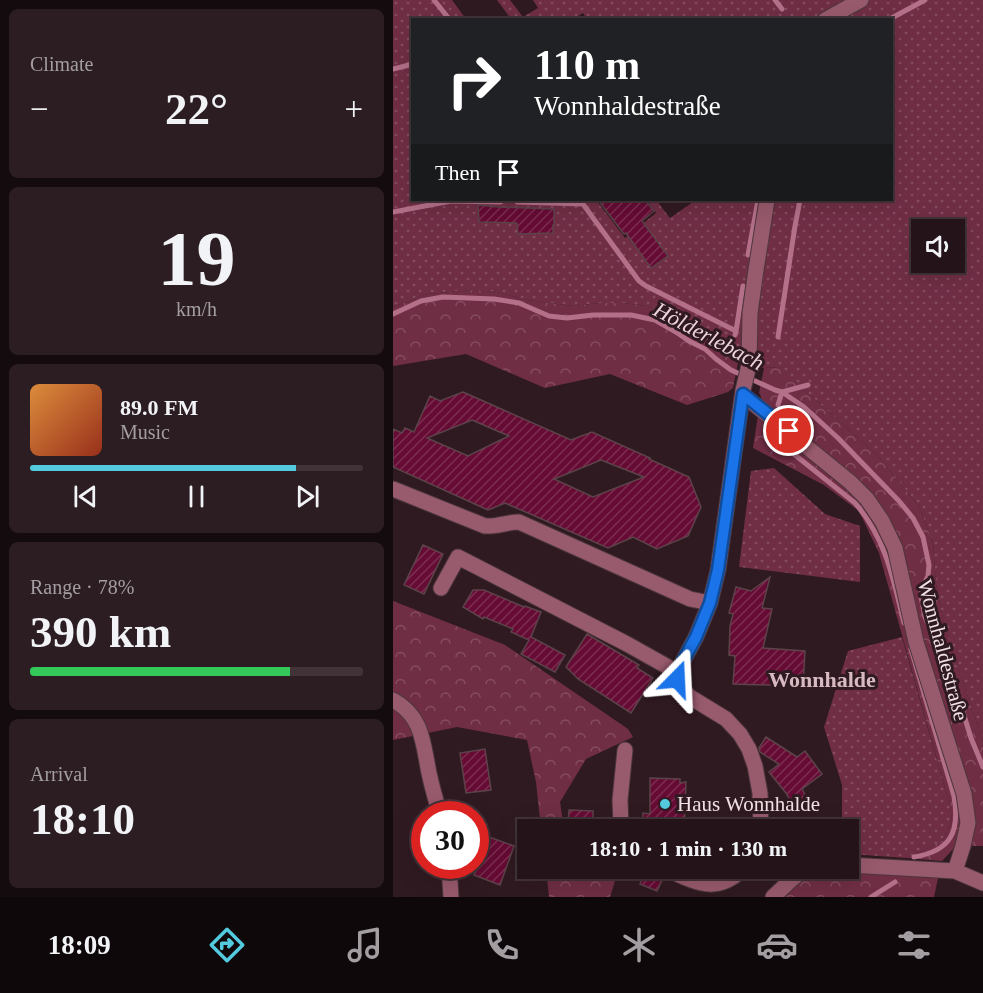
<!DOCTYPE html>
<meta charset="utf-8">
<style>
:root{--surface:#241419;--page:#2c1d22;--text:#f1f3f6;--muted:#a39ea2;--line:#413338;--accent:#54cade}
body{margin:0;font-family:Georgia,serif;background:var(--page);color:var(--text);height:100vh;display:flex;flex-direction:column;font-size:22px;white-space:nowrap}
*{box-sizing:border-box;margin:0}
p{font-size:20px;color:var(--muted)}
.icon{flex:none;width:33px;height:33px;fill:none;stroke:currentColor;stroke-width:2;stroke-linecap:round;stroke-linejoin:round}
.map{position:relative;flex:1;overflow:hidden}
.drawer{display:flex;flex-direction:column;gap:9px;padding:9px;background:#140b0e;width:393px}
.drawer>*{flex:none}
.guide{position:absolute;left:18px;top:18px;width:482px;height:183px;border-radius:0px;box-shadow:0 6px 24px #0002,0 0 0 2px var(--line);background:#202124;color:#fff;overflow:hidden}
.controls{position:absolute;left:518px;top:219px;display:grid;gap:12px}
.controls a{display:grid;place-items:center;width:54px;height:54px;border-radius:0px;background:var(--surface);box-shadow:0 6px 24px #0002,0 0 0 2px var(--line);font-size:30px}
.speed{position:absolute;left:18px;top:801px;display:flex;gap:12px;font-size:30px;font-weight:700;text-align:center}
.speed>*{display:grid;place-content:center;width:78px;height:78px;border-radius:50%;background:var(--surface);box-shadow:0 6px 24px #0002,0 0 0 2px var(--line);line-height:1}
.speed .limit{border:9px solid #d22;background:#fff;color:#111}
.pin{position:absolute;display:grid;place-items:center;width:51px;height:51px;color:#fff;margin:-26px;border:3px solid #fff;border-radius:50%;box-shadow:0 2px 6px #0007}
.me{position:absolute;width:66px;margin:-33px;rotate:21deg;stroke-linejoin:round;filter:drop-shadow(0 0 4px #0008)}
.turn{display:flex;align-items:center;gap:21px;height:126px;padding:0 24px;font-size:27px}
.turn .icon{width:78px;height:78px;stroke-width:2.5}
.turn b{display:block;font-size:42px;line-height:51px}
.then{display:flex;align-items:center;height:57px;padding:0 24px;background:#0003;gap:12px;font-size:22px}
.big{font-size:45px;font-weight:700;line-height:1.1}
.drawer .widget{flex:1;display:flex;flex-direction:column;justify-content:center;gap:9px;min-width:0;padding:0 21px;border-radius:9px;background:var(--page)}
.drawer .dial{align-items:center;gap:0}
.dial b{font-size:78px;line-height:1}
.song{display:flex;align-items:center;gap:18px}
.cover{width:72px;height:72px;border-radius:9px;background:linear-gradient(135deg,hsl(30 70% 55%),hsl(10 70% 35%))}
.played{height:6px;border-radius:3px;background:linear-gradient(90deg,var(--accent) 80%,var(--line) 80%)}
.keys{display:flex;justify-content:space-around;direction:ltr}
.heat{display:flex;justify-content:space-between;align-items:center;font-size:33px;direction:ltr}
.charge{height:9px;border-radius:4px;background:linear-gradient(90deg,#34c759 78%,var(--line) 0)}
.trip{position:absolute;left:124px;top:819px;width:342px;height:60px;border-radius:0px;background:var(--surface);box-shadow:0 6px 24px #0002,0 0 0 2px var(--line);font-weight:700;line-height:60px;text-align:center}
.dock{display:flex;height:96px;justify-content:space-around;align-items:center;background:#0e080a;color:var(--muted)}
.dock .icon{width:42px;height:42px}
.dock .on{color:var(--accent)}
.dock b{font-size:27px;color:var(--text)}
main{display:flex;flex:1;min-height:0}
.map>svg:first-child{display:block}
.grass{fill:url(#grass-dots);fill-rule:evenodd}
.forest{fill:url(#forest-crowns)}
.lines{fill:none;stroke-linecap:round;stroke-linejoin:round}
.stream{stroke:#b47089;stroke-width:5}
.building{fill:url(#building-hatch);stroke:#5c434a;stroke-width:1.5;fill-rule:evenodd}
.minor-casing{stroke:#4b363c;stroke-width:17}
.minor{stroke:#985a6d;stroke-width:15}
.route-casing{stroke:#114b97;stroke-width:15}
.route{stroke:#1a73e8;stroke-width:10}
.poi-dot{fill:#54cade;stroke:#301a21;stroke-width:2}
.labels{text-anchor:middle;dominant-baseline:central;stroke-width:6;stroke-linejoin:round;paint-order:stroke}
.street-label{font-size:21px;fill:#f0e1e5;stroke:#301a21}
.poi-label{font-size:21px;fill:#f0e1e5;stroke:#301a21;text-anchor:start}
.water-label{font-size:22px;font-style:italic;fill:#eed3da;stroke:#301a21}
.neighbourhood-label{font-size:22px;font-weight:bold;fill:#d7b9c1;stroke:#301a21}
</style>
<main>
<section class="drawer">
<div class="widget"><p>Climate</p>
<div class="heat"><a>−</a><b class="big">22°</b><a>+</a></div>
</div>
<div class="widget dial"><b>19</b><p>km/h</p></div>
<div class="widget">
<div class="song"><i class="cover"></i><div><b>89.0 FM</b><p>Music</p></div></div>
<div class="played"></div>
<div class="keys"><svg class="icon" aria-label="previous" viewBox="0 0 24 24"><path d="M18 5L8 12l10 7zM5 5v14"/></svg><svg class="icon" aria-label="pause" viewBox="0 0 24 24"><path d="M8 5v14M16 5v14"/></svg><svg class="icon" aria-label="next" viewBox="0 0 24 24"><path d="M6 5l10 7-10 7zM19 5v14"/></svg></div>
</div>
<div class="widget"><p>Range · 78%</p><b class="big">390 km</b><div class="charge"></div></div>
<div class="widget"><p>Arrival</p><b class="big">18:10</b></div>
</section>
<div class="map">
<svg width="590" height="897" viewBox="0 0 590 897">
<defs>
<pattern id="grass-dots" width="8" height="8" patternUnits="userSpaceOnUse" patternTransform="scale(1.5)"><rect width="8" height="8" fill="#702e45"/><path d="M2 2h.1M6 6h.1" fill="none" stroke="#854c60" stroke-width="1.8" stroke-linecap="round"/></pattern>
<pattern id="forest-crowns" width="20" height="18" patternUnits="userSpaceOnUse" patternTransform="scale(1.5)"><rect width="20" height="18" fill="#702e45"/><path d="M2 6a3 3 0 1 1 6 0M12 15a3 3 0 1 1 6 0" fill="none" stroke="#854c60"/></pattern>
<pattern id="building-hatch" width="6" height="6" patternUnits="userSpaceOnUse" patternTransform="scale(1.5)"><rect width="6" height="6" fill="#660b34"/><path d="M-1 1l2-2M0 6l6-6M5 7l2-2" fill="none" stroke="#7c2e51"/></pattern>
</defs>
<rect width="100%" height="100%" fill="#301a21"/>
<path class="grass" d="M0,0H59L73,19L20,20V200H203L232,238L263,213L254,200H263L277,218L303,200H498V20H195L190,13L180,19H118L104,0H117L130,17L145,8L140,0H590V741L552,629L543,584L540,543L526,506L483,454L416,394L391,375L388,367L371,368L345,363L271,313L254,306L230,303H206L180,306L134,300L104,292L80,290L34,294L0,307ZM528,230H561V262H528Z
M381,468L432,514L467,526V582L346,567L358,471Z
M509,637L557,806L559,821L549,841L514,858L456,854V830L449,829V785L431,727L455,651Z"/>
<path class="forest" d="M80,290L104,292L134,300L180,306L206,303H230L254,306L271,313L345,363L340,388L335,392L294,405L217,374L152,388L73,354L0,366V307L34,294Z
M388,367L392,375L416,394L483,454L526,506L540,543L543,584L552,629L590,741V846H563L549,861L514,858L549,841L559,821L557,806L486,553L466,511L431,485L360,448L368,396L366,393L371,368Z
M0,601L112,645L235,729L240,737L193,759L167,802L171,829H148L143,782L134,740L64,727L0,740Z
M456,867L545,878L541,897H385L410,877L427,869L456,868Z
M153,869H184L222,881L217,897H156Z"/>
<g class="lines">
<path class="stream" d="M41,0L57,20
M382,0L389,9
M495,20L532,0
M0,69L20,64
M187,200L246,281L253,286L343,331L342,335
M124,202L190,204
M0,212L58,201L108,202
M355,255L365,200
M0,314L28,301L50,297L101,299L126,303L156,316L174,318L200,315H238L262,320L283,332L296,341L312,349L323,359L338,370L382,390L389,392L411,407L445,438L506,501L520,518L530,537L536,565L535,576L530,586L528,596L532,617L538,630L552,654L578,738L590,767
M343,331L350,286
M385,337L402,226L407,200
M385,405L389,392L415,385
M377,435L462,503C493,539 500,578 511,623
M518,649L561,796C567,832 558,851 521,857
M478,897L502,882"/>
</g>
<path class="building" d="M205,200H252L261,211L249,221L275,256L258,268L233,233L231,234Z
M85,205L105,207L161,209V225H160V233L125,234L124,223L86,222Z
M70,392L178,440L199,432L257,458L256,459L296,477L308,507L295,536L264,549L240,537L215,548L112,503L95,510L0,467V429L9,433L12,428L21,432L37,396L47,401ZM79,420L116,436L75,456L34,438ZM208,460L251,477L200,497L161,479Z
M30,545L50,554L31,594L11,585Z
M377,577L369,608L379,609L370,648L412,651L410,686L340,684L342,656L336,655L337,626L340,614L336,613L343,587L358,591Z
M80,590H91L131,607L132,606L148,612L138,637L172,655L162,672L128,654L136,640L118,632L120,629L91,617L90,619L70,607Z
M194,634L246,665L244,668L260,678L238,713L185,679L173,667Z
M373,737L404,757L412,751L429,774L409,789L415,800L402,809L393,793L376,772L386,764L367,752L366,748Z
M92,749L98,790L73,793L67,753Z
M257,778L287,779V783L293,782L291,830H250V813L257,814Z
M176,810L200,811V825H175Z
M96,837L121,846L107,885L81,875Z
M253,868H261L263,874L270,878L264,891L247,884Z"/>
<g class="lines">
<g class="minor-casing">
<path id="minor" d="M432,20L468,0
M350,395L457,482L474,499L489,521L502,548L523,642L571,794L575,823L570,846L562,871
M0,489L92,526C104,527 114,522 126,522L297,599L317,603
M48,588L65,557L234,644L284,672
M0,700C30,716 30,744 36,773C39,787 43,801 47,814
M230,830L228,827L227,800L232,750
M368,830L367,793L362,766L356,749L347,734L333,719L297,697L288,688L284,679V672L303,637L317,603L325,570L350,390L356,365L357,313L363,270L374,200
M456,865L562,871L590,883
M56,866L58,897
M271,868C302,882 323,896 351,868
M380,897L399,879L413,868"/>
</g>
<use href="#minor" class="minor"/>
</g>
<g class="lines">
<g class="route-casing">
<path id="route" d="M284,679V672L303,637L317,603L325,570L350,394L396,431"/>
</g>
<use href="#route" class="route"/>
</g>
<circle class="poi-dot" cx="272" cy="804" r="6"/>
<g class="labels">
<g class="street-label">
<text transform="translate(550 650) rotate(75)">Wonnhaldestraße</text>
</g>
<g class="poi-label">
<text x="284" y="804">Haus Wonnhalde</text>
</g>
<g class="water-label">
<text transform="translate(316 336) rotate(28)">Hölderlebach</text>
</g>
<g class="neighbourhood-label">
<text x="429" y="679">Wonnhalde</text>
</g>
</g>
</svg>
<div class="controls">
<a><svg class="icon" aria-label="sound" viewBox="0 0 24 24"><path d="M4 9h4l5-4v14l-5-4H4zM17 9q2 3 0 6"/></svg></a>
</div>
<div class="speed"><div class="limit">30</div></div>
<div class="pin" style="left:396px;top:431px;background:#d93025"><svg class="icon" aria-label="arrive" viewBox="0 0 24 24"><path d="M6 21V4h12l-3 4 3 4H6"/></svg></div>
<svg class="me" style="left:284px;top:679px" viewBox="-20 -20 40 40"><path d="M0-17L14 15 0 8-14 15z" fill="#1a73e8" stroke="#fff" stroke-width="4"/></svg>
<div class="trip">18:10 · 1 min · 130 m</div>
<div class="guide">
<div class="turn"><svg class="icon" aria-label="right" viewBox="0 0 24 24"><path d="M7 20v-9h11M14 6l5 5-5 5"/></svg><div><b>110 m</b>Wonnhaldestraße</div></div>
<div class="then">Then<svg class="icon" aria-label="arrive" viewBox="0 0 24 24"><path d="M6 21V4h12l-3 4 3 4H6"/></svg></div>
</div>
</div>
</main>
<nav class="dock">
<b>18:09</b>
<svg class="icon on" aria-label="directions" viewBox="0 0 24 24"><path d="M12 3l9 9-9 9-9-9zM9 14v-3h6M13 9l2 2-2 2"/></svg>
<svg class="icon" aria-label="music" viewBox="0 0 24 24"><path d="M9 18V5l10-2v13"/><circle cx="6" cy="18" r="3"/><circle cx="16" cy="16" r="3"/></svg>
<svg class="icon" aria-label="phone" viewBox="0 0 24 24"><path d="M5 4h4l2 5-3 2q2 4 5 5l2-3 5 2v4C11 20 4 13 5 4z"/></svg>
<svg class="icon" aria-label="climate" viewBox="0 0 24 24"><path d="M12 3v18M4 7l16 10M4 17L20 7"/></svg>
<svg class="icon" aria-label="car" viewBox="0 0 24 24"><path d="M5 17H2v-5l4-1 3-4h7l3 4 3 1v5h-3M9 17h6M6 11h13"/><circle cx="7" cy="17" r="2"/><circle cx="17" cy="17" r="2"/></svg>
<svg class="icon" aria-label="filters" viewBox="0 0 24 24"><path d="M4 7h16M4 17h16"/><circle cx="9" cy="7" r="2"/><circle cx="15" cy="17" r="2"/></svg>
</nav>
